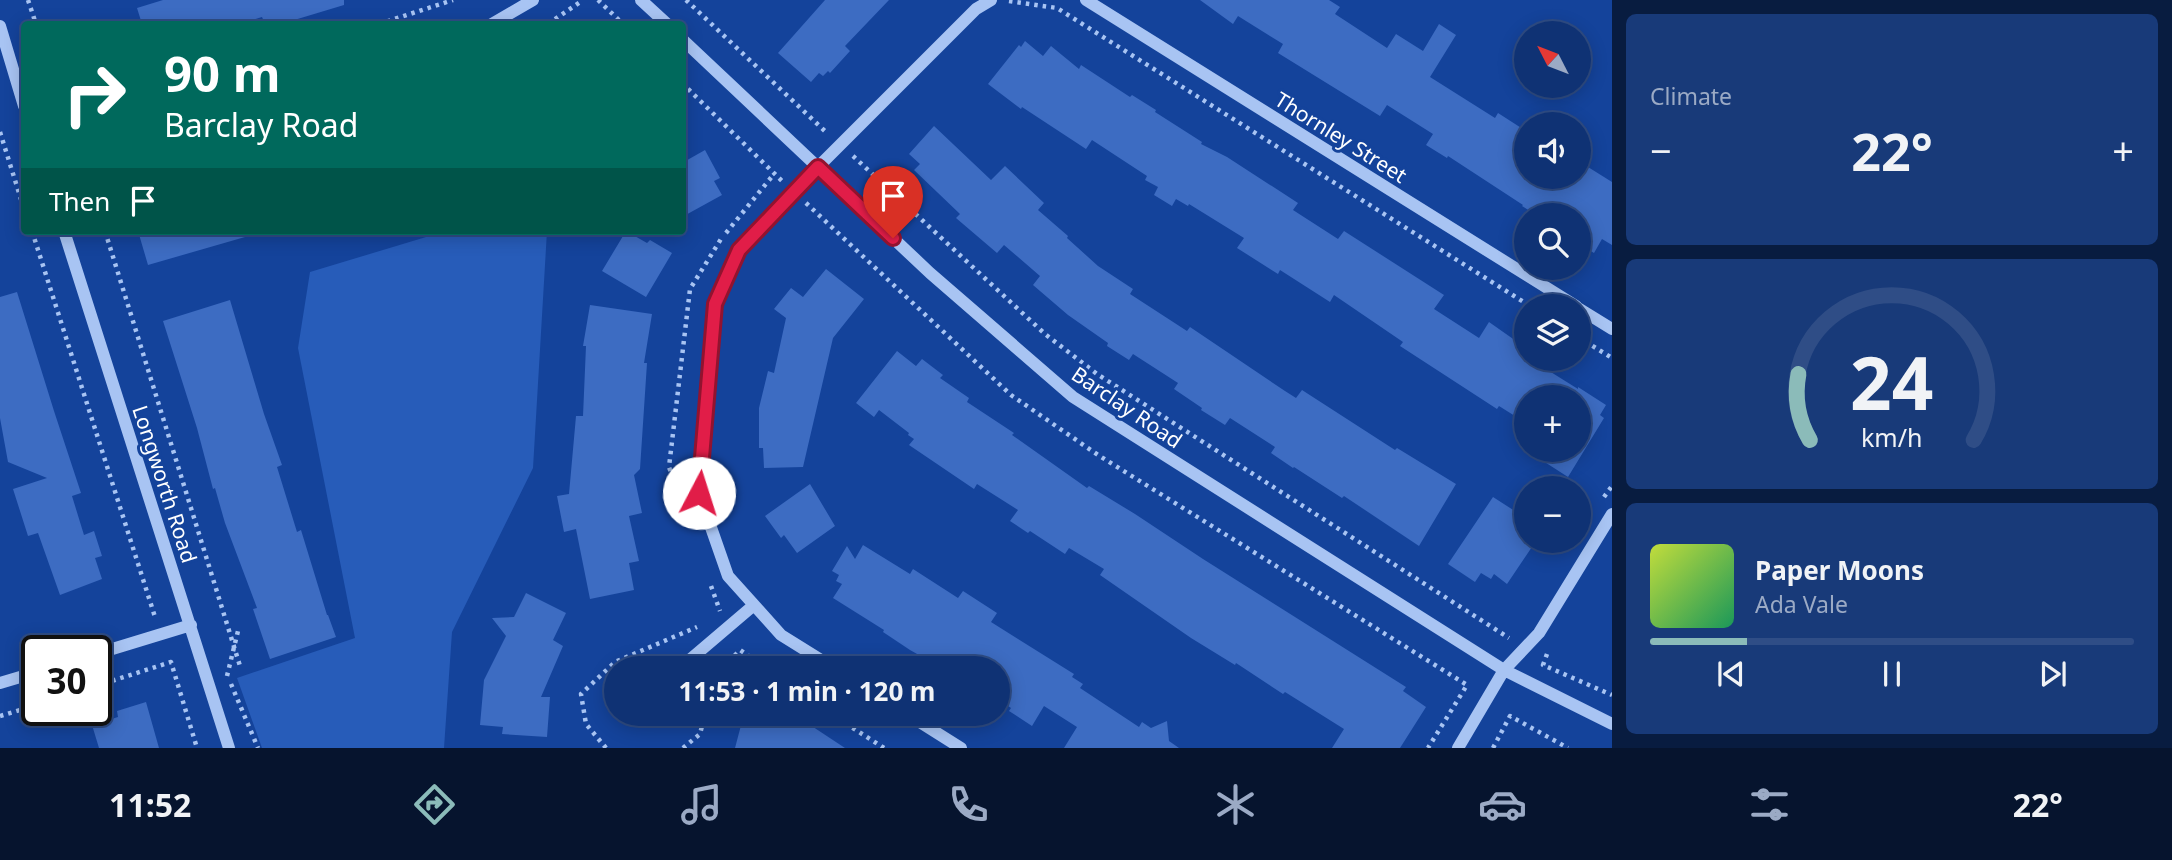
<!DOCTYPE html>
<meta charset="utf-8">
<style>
:root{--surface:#0f3274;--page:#183a79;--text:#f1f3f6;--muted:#9baac5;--line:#2f4d86;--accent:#8bbbb9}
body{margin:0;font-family:"Noto Sans",sans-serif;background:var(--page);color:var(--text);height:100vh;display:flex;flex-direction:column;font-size:26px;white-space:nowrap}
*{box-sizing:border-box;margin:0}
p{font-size:23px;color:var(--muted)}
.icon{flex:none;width:38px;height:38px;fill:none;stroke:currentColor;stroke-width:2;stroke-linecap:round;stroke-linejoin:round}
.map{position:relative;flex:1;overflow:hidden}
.details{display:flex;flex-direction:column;gap:14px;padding:14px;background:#081c40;width:560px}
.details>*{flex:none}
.top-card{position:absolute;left:21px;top:21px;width:665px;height:214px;border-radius:7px;box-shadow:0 4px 18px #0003,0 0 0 2px var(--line);background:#00695c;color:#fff;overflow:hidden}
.needle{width:46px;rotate:312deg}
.fabs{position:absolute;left:1514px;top:21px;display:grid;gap:14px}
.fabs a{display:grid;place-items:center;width:77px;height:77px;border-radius:50%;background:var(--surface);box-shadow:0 4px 18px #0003,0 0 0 2px var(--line);font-size:35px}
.speed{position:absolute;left:21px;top:635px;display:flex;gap:14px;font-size:35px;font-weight:700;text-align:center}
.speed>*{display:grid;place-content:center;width:91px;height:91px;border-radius:50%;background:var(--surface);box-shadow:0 4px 18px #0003,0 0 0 2px var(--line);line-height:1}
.speed .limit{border:4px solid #111;border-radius:10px;background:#fff;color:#111}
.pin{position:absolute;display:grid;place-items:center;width:60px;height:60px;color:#fff;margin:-72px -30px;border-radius:50% 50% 50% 0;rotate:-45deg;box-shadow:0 0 7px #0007}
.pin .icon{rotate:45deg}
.me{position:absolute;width:77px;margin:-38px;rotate:5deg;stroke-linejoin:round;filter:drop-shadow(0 0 5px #0008)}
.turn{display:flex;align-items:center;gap:24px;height:147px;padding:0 28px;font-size:32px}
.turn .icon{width:91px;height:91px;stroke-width:2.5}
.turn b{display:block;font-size:49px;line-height:60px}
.then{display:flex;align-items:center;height:66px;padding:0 28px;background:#0003;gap:14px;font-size:26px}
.big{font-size:52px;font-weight:700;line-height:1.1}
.details .card{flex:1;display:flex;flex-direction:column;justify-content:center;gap:10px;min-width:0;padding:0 24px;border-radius:10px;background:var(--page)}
.details .dial{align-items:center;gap:0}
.dial svg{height:182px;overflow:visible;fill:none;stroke:var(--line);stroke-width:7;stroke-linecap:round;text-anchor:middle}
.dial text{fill:var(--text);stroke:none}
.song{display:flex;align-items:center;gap:21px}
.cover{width:84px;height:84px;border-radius:10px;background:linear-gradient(135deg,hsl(70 70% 55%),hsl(150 70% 35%))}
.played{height:7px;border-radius:4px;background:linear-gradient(90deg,var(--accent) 20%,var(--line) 20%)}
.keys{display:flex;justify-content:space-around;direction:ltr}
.heat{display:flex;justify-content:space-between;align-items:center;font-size:38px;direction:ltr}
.trip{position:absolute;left:604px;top:656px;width:406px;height:70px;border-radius:35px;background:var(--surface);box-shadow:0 4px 18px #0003,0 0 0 2px var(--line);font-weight:700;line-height:70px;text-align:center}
.menu{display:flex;height:112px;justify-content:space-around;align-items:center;background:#06142e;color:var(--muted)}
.menu .icon{width:49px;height:49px}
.menu .current{color:var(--accent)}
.menu b{font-size:32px;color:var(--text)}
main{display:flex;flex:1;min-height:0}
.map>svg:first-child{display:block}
.green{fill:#275cb9}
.building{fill:#3d6cc2}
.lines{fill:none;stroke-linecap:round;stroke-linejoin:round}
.path{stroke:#a8c4f3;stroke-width:4.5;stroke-dasharray:3.5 5;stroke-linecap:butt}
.minor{stroke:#a8c4f3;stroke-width:12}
.route-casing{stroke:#92132f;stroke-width:18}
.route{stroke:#e11d48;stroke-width:12}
.labels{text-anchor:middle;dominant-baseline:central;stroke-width:6;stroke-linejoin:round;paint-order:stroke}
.street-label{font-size:21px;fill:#fff;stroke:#14439b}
</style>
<main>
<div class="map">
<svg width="1612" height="748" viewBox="0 0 1612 748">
<rect width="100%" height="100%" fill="#14439b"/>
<path class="green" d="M446,231H547L533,468L452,632L444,748H262L237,678L355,638L298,348L310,272Z"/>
<path class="building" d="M163,0H344V5L281,24H265L262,17L240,24H142L137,8Z
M825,0H889L845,46L850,51L830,73L828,71L823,76L819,73L811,82L778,53Z
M1200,0H1329L1340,7L1335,14L1387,48L1396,34L1423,51L1439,24L1456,35L1430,77L1495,118L1498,113L1526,131V177H1581L1588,167L1612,182V245L1602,239L1594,253L1578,243V215H1536L1522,206L1523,205L1448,156L1447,158L1426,145L1433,134L1387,105L1380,116L1278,53L1283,44L1238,16L1233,24Z
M1025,41L1043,56L1051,46L1079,69L1081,65L1130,97L1132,95L1156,110L1155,112L1202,142L1201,144L1227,157L1298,203L1293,210L1338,239L1344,231L1444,295L1434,309L1479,338L1489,322L1526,348V359H1530L1578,389V387L1606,405L1600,415L1604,418L1568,477L1526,450H1578V397H1526V423L1499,406L1497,409L1400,346L1403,342L1334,295L1330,302L1280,270L1278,274L1237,248L1244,238L1189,204L1188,206L1176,199L1172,206L1154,195L1158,187L1145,180L1147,176L1092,140L1086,149L1022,107L1021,109L988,84L1019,45L1021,47Z
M934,126L991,180L1005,166L1044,203L1038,210L1068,236L1067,238L1098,266L1133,289L1130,294L1187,331L1190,327L1285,391L1296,398L1302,390L1395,450L1397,448L1456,484L1419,546L1344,496L1342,498L1294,467L1293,468L1271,453L1275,447L1230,418L1225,425L1201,410L1202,408L1174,389L1178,383L1133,354L1129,360L1107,346L1108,343L1068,315L1033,285L1040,276L1004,245L997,253L956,218L960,214L914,170L920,164L909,154Z
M705,150L720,178L714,181L722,195L682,217V163Z
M138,231H244L245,237L148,265Z
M626,231L647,243L650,240L672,253L646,297L602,271Z
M826,269L864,299L833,338L803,467L764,468L763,448H759V408L768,371L774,373L786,318L774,309L791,288L803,297Z
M17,292L54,411L81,493L72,496L84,535L94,531L102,556L95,558L102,579L60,595L38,533L28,536L13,489L47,478L8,462L0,418V297Z
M230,300L264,414L282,465L277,467L297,532L301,530L327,615H328L336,637L270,659L253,609L257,608L225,523L215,488L213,489L197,428L163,321Z
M590,305L652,314L644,363H647L640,469L634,475L642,513L629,516L639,561L629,563L634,590L590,599L576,529L564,532L557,496L569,494L576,416H583L586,346H583Z
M897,351L916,366L922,359L943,375L940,378L969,398L967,402L1014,433L1012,435L1087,488L1089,486L1135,514L1203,559L1406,687L1403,691L1426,707L1400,748H1332L1344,729L1285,692L1283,694L1236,663L1235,665L1191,638L1100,575L1104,569L1069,548L1065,554L1030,531L1028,533L1010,521L1018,510L977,484L974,489L909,445L914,439L908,435L909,433L879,410L874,417L856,403Z
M810,484L835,526L797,553L784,535L781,538L765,516Z
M1493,497L1521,515L1516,522L1526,529V541H1536L1507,584L1494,574L1491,579L1481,573L1475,582L1448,564Z
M863,545L910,574L913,569L958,598L963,591L997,613L991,622L1074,674L1072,677L1083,684L1080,688L1139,727L1142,722L1151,728L1167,721L1169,741L1179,748H1064L1077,727L1044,706L1032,726L1009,711L1011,708L998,699V668H942L910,650L883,632L884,630L833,598L842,584L836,581L839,575L832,571L847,546L855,559Z
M526,593L566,613L553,640L563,646L541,697H550L547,737L502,734L503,727L480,725L484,680L506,636L492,618L514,617Z
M146,702L159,748H99L92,725L118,717L117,711Z
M744,714L795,715L845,748H735Z"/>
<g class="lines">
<path class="path" d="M28,0L36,24
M598,0L623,24
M686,0L828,134
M1009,1L1057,8L1530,306
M379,24L453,0
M548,24L583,0
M682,83L782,181
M0,132L24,209
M853,156L1045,334L1097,374L1509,638
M806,203L1011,395L1098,455L1467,685L1428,748
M32,231L155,617
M105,231L240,666
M726,233L774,174
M1578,337L1612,358
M679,495L669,467L690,289L721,239
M1604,497L1612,486
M711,586L720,611
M1547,654L1543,665L1612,695
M723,668L740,650L766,668
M227,676L238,631
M231,684L258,748
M96,686L171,662L197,748
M831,714L884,748
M0,716L37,705
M606,748L586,724L581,694L615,662L697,627
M683,748L700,734L705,714
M1493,748L1510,716L1568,748"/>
<path class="minor" d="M641,0L667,24
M1086,0L1576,306
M492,24L533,0
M0,26L24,106
M682,39L930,273L1073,397L1504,670L1612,724
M64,231L229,748
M1578,308L1612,329
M96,654L191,625
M680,668L754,605
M834,668L781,635L728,576L699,493L715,304L739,250L818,167L976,9L991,0
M0,683L37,672
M907,714L961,748
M1458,748L1504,670L1539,633L1612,514"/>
</g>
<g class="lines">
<g class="route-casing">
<path id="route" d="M699,493L715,304L739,250L818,167L893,238"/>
</g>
<use href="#route" class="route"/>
</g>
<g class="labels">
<g class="street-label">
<text transform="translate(1341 137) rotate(32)">Thornley Street</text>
<text transform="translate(1127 407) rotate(34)">Barclay Road</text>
<text transform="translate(165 484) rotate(72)">Longworth Road</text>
</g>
</g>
</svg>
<div class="fabs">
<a><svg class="needle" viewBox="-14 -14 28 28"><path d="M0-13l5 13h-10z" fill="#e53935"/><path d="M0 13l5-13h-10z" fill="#9baac5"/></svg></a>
<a><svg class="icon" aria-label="sound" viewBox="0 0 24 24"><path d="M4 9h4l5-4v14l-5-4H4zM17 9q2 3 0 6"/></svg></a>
<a><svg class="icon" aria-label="search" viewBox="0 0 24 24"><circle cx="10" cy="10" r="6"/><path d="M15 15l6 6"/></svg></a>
<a><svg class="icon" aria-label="layers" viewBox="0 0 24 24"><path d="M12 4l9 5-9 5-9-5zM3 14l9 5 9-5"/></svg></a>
<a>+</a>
<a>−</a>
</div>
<div class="speed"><div class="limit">30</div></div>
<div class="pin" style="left:893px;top:238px;background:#d93025"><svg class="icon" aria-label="arrive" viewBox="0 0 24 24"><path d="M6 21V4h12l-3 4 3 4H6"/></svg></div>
<svg class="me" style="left:699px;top:493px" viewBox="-20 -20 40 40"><circle r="19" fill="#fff"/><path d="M0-13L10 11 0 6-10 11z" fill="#e11d48"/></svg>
<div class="trip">11:53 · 1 min · 120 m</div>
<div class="top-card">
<div class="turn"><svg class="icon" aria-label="right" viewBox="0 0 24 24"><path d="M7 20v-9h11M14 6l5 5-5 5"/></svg><div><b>90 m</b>Barclay Road</div></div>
<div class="then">Then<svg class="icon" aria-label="arrive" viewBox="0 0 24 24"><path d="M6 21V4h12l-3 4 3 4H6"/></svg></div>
</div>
</div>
<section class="details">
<div class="card"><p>Climate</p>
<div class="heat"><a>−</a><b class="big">22°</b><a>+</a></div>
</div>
<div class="card dial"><svg viewBox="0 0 100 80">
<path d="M14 69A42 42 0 1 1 86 69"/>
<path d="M14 69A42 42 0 0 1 9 40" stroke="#8bbbb9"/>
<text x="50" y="56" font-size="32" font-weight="700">24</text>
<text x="50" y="72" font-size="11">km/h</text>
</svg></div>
<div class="card">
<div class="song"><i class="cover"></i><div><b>Paper Moons</b><p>Ada Vale</p></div></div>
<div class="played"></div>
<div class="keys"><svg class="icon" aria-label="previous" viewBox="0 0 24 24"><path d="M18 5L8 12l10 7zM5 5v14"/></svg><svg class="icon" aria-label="pause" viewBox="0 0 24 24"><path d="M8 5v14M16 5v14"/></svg><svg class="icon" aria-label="next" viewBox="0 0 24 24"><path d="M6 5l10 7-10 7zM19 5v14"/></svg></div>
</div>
</section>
</main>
<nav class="menu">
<b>11:52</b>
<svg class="icon current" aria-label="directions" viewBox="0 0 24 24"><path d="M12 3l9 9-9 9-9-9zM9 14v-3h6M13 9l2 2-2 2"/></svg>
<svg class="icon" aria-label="music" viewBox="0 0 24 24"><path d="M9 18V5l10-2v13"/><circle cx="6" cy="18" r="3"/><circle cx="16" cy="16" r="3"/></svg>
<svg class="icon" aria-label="phone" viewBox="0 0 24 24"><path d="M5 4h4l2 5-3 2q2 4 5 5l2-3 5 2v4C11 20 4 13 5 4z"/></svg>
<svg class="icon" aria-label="climate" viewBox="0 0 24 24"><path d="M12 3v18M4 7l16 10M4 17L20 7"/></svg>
<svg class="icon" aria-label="car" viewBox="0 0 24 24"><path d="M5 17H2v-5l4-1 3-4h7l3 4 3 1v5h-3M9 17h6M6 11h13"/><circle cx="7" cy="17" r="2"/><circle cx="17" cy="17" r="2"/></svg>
<svg class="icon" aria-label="filters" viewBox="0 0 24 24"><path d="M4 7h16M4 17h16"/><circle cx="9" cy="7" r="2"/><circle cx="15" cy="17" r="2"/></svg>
<b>22°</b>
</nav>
